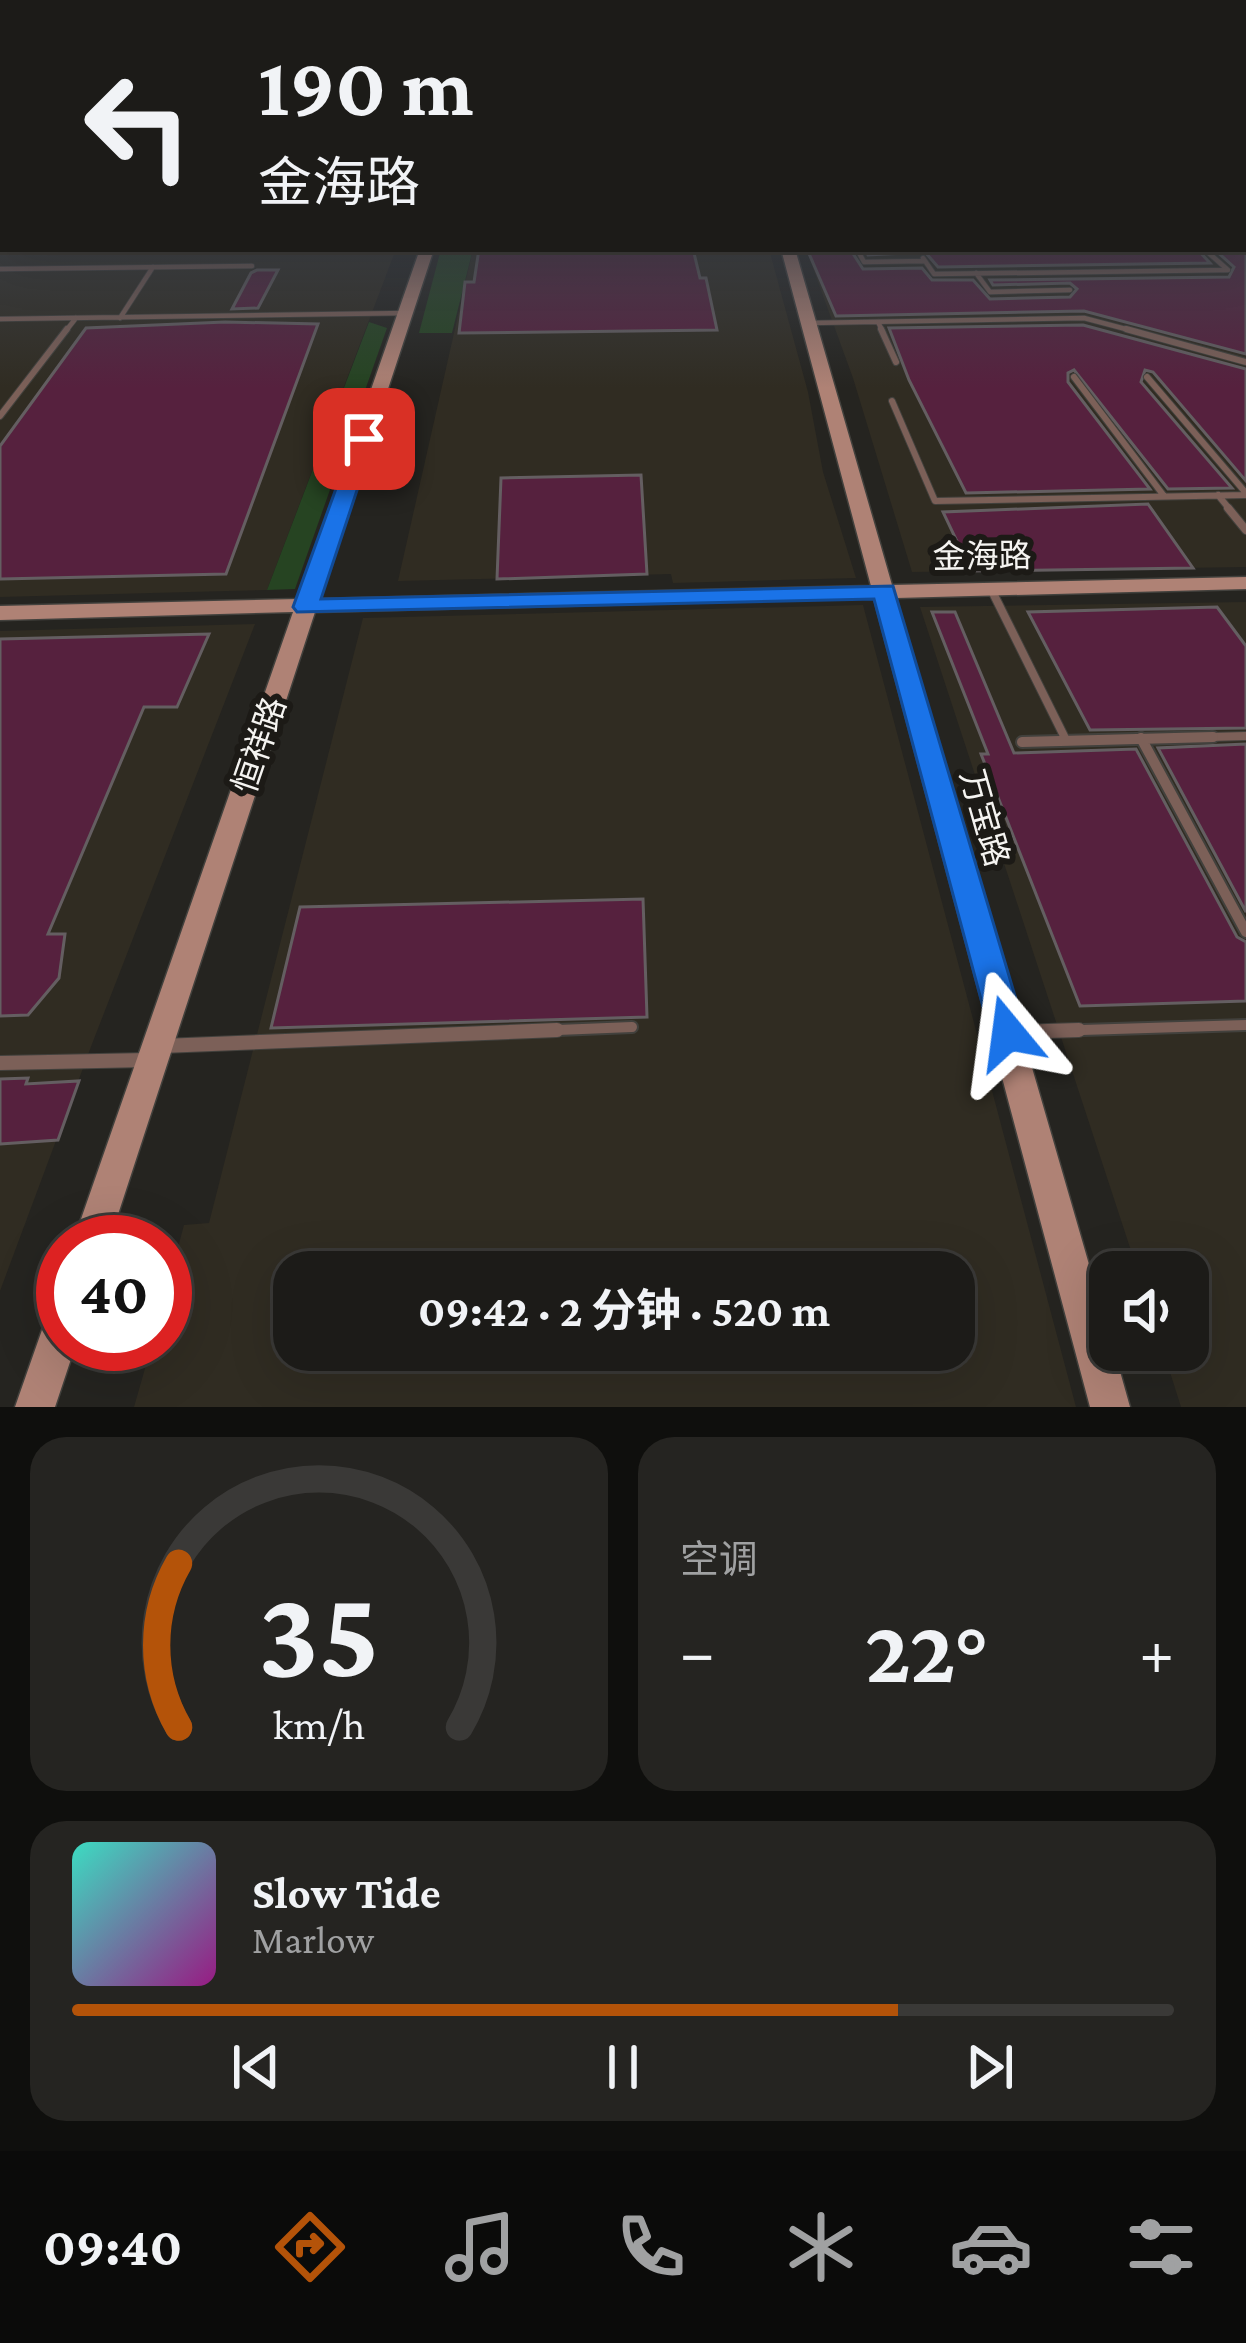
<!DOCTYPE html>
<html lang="zh">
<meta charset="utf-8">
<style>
:root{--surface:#1c1b18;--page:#252421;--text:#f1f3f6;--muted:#a0a1a2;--line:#3a3937;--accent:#b45309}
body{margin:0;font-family:"Crimson Pro","Noto Sans SC",serif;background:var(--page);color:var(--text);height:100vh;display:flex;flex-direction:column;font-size:45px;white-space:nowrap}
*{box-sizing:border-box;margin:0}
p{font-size:39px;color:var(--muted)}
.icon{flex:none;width:66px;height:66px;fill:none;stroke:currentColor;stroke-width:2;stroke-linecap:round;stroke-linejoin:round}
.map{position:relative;height:1407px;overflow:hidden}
.drawer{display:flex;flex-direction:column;gap:30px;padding:30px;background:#0f0f0d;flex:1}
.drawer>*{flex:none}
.banner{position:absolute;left:0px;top:0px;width:1248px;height:252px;box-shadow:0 12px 48px #0002,0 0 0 3px var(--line);background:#1c1b18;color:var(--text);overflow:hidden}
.fabs{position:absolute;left:1089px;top:1251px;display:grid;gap:24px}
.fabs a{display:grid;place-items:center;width:120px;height:120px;border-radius:24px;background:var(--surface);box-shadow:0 12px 48px #0002,0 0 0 3px var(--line);font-size:60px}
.speed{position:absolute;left:36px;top:1215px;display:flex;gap:24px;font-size:60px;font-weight:700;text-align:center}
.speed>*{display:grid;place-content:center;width:156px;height:156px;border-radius:50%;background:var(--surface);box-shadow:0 12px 48px #0002,0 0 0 3px var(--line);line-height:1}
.speed .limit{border:18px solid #d22;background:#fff;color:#111}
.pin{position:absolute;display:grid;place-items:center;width:102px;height:102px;color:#fff;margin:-51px;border-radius:24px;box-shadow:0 6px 18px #0006}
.me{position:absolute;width:132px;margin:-66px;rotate:344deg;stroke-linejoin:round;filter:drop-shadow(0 0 9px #0008)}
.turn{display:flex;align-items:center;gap:42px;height:252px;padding:0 60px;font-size:54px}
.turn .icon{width:156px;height:156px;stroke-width:2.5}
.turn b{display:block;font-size:84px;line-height:102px}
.big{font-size:90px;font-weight:700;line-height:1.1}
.drawer .card{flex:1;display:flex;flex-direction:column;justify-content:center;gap:18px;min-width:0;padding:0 42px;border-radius:36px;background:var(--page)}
.drawer .dial{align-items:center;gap:0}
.dial svg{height:312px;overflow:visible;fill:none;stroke:var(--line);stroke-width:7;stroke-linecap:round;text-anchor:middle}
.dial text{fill:var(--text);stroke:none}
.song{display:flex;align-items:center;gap:36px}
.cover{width:144px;height:144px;border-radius:18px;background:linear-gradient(135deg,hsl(170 70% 55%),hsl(310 70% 35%))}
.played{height:12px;border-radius:6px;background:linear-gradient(90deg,var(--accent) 75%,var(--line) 75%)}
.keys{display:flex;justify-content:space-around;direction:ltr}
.heat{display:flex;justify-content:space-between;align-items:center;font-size:66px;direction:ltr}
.drawer .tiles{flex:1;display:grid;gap:30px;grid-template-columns:1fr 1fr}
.card:last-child{grid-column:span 2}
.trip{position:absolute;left:273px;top:1251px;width:702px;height:120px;border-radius:36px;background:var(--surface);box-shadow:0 12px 48px #0002,0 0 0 3px var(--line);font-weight:700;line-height:120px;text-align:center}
.tab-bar{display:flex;height:192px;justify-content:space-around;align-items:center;background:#0b0b0a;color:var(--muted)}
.tab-bar .icon{width:84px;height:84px}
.tab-bar .on{color:var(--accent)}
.tab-bar b{font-size:54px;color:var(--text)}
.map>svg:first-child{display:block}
.built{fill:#302c22;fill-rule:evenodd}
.green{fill:#264422}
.building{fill:#56213e;stroke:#645e61;stroke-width:3}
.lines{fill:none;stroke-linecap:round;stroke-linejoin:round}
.lane-far4-casing{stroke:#42413d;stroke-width:6}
.lane-far3-casing{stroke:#42413d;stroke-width:8}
.lane-far2-casing{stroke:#42413d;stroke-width:10}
.lane-far1-casing{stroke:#42413d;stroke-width:14}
.lane-casing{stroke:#42413d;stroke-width:16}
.street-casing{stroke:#42413d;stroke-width:3}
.secondary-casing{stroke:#42413d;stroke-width:3}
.lane-far4{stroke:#7c6058;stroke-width:4.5}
.lane-far3{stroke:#7c6058;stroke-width:6}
.lane-far2{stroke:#7c6058;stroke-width:8}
.lane-far1{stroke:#7c6058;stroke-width:10}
.lane{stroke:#7c6058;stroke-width:14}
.street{fill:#7c6058;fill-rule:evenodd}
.secondary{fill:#af8275;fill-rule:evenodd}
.route{fill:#1a73e8;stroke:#114b97;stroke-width:3}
.labels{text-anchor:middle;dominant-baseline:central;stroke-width:12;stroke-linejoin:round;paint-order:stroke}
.street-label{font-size:33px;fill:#f5f4f1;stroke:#1c1a16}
</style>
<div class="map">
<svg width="1246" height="1407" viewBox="0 0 1246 1407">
<rect width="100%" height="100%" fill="#252420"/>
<path class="built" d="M0,242L3,249H396L267,590L0,597Z
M1246,244V567L912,572L853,378L806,249H1245Z
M473,249H769L808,392L823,472L856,578L673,583L671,574L398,581Z
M1246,602V1407H1181L1163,1350H1188V1272H1138L920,607Z
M863,605L1076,1407H134L152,1344H165V1296L184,1225L209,1223L363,618ZM294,1272H954V1350H294Z
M255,624L92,1044L0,1291V631Z"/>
<path class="green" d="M441,249H473L452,333H419Z
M369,322L387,328L295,589L267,590Z"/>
<path class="building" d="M479,249H693L700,278H706L717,330L459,333L465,282H474Z
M807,249H850L863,269L922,268L932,280H973L990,299L1070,297L1077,289L1070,283L993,285L990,280L1229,277L1234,267L1214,249H1246V354L1084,311L836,316Z
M865,249H1197L1210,263L938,267L925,252L868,255Z
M257,270H278L258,308L232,309L251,273Z
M225,322L318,324L226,574L0,579V446L86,328Z
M1083,325L1246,369V481L1153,372L1145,370L1141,382L1232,488L1168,489L1074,370L1068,373V382L1150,489L966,493L909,380L889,328Z
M641,475L647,574L497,579L501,478Z
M1148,504L1193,568L971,571L943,512Z
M1217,607L1246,646V728L1090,730L1028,612Z
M932,612H955L1014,753L1136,749L1237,937L1246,942V1001L1080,1006L981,754H988Z
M209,634L177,707H144L48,934H65L59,978L28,1015L0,1016V639Z
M1246,744V912L1158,748Z
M643,899L647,1017L271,1028L300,907Z
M28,1078L26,1084L79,1081L58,1140L0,1144V1079Z"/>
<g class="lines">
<g class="lane-far4-casing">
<path id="lane-far4" d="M857,249L864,262L925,261
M923,258L934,274L1228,270L1204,249
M0,269L252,266
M976,273L990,292L1070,290
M120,318L153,267
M0,319L408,313
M878,322L883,332
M809,323L1084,318L1137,332
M65,332L76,318"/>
</g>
<g class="lane-far3-casing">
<path id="lane-far3" d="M881,329L896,362
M1126,329L1246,362
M1074,377L1164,496
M1147,377L1246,493
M892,401L935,501L1246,495
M0,416L67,329
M1218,495L1231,511"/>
</g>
<g class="lane-far2-casing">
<path id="lane-far2" d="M1228,508L1246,530
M991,589L1066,740
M1101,740L1246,736"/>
</g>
<g class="lane-far1-casing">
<path id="lane-far1" d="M1141,738L1246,932
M1022,742L1213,737
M1014,1032L1246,1025
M483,1033L632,1027"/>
</g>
<g class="lane-casing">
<path id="lane" d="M1014,1032L1079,1030
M162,1046L557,1030
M0,1063L147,1060"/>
</g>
<g class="street-casing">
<path id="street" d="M3,197V203L0,204V198Z"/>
</g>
<g class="secondary-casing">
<path id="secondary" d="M1245,207H1246V215H1245Z
M0,215H3V223H0Z
M420,249H434L319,599L871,586L781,249H795L892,585L1246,577V589L896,598L1110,1337V1350H1114L1130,1407H1090L874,598L315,612L109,1242H73L293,612L0,620V606L298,599Z
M63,1305V1344H76L55,1407H15L49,1310Z"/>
</g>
<use href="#lane-far4" class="lane-far4"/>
<use href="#lane-far3" class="lane-far3"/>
<use href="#lane-far2" class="lane-far2"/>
<use href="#lane-far1" class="lane-far1"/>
<use href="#lane" class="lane"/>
<use href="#street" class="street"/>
<use href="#secondary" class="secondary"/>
</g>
<linearGradient id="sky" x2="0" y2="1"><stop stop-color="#141412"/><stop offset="0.49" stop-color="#40454e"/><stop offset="1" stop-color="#40454e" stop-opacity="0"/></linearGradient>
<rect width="1246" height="388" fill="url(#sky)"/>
<path class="route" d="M364,433L374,439L321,599L893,586L1026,1033L1021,1043L1008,1047L995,1043L990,1033L874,599L297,612L293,607L354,439Z"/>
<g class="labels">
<g class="street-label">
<text transform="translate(982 556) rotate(-1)">金海路</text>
<text transform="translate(259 745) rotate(-71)">恒祥路</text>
<text transform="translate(985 818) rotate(74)">万宝路</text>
</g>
</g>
</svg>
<div class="fabs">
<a><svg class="icon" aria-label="sound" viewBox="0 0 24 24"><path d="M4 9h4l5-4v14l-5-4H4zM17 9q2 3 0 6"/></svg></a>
</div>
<div class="speed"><div class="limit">40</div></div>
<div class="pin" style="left:364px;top:439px;background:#d93025"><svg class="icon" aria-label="arrive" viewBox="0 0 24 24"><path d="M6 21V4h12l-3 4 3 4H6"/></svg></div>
<svg class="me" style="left:1008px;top:1033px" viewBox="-20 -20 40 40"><path d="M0-17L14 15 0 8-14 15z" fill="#1a73e8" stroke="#fff" stroke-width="4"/></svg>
<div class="trip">09:42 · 2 分钟 · 520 m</div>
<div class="banner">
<div class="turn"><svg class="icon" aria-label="left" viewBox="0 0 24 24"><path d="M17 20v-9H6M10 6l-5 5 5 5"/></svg><div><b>190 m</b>金海路</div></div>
</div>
</div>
<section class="drawer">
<div class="tiles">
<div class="card dial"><svg viewBox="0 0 100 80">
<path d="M14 69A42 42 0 1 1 86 69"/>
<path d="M14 69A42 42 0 0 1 14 27" stroke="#b45309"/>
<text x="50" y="56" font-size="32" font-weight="700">35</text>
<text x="50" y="72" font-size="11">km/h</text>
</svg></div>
<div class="card"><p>空调</p>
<div class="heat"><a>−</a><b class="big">22°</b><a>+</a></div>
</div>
<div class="card">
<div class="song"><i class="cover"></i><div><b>Slow Tide</b><p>Marlow</p></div></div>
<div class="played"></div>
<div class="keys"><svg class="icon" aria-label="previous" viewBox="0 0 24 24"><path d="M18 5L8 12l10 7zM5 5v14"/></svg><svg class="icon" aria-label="pause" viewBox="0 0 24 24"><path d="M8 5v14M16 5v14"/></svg><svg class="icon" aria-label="next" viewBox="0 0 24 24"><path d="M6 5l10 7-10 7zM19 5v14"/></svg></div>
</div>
</div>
</section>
<nav class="tab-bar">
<b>09:40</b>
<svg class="icon on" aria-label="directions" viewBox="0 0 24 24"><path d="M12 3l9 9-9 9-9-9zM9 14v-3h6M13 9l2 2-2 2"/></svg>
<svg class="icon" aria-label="music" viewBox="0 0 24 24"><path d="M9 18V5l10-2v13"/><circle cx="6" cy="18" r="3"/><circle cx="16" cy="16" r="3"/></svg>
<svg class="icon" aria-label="phone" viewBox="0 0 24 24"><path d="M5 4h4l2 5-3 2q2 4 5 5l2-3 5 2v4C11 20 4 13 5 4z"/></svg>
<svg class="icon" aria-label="climate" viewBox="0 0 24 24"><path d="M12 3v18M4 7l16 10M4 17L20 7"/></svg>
<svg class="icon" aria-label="car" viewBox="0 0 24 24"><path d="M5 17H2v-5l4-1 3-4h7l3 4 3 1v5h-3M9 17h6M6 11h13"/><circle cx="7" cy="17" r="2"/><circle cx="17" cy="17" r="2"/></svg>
<svg class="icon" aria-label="filters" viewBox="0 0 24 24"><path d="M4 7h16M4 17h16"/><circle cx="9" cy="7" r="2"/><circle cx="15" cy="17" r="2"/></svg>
</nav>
